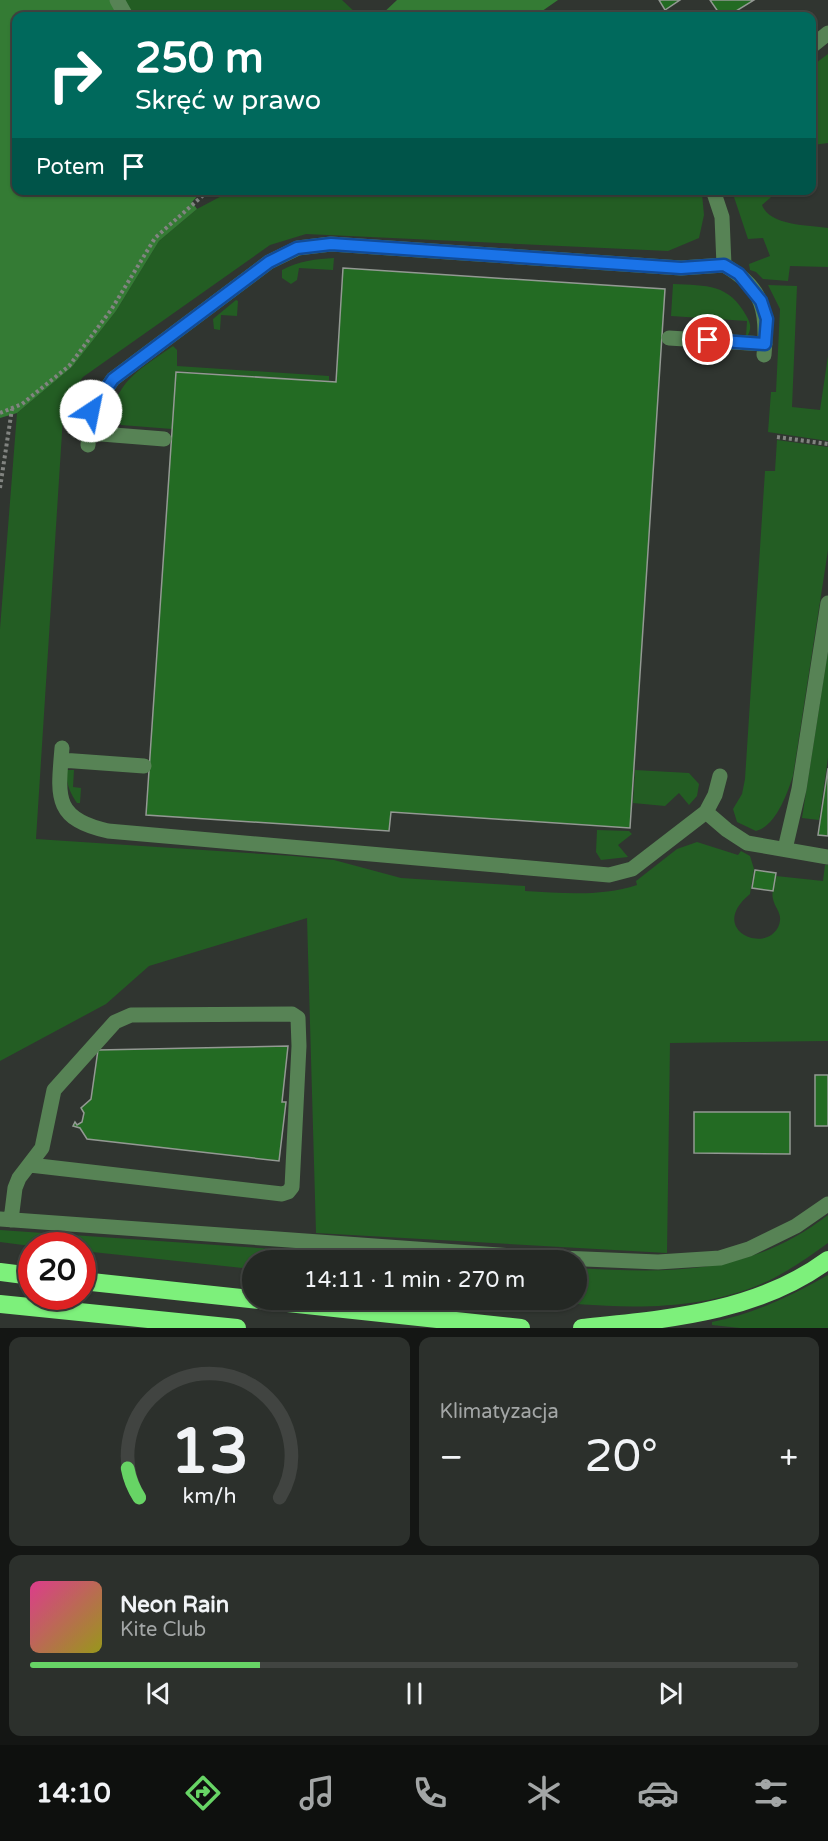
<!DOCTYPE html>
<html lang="pl">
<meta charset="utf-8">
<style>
:root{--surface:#242824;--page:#2c302c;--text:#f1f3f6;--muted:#a3a6a6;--line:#414441;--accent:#67d465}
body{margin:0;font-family:"Varela Round",sans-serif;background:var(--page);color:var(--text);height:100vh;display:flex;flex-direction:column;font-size:22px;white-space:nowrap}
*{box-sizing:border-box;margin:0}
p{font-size:20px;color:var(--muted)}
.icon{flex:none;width:33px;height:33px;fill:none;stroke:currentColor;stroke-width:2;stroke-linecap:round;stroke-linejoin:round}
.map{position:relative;height:1328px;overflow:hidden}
.panel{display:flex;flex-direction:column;gap:9px;padding:9px;background:#141614;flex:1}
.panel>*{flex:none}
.hud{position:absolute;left:12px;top:12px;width:804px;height:183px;border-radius:12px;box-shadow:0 2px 4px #0004,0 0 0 2px var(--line);background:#00695c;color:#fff;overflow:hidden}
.speed{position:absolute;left:18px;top:1232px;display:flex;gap:12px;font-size:30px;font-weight:700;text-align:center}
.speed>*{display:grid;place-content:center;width:78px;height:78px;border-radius:50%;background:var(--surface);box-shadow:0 2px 4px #0004,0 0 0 2px var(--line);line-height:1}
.speed .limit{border:9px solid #d22;background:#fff;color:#111}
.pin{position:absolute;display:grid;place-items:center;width:51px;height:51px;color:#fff;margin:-26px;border:3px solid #fff;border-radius:50%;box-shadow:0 2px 6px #0007}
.me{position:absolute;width:66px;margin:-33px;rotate:34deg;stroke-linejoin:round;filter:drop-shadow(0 0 4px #0008)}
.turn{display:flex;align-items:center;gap:21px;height:126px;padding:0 24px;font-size:27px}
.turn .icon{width:78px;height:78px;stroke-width:2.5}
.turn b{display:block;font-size:42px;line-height:51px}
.then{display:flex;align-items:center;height:57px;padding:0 24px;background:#0003;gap:12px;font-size:22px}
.big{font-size:45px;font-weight:600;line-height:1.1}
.panel .widget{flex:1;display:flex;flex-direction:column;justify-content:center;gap:9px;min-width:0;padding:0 21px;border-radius:12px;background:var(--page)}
.panel .dial{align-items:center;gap:0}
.dial svg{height:156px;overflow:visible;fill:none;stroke:var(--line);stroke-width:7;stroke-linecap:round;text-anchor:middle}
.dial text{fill:var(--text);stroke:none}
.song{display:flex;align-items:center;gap:18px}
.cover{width:72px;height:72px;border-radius:9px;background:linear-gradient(135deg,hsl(330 70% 55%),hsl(60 70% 35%))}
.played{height:6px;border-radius:3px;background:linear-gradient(90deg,var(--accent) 30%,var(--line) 30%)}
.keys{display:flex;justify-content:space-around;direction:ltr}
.heat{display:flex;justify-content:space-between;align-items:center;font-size:33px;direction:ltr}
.panel .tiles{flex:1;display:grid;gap:9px;grid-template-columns:1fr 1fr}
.widget:last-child{grid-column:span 2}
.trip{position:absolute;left:242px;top:1250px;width:345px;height:60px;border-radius:30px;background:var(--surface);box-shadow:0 2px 4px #0004,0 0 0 2px var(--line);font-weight:600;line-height:60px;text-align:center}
.menu{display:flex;height:96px;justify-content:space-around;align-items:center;background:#0e100e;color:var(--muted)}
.menu .icon{width:42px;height:42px}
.menu .active{color:var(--accent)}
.menu b{font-size:27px;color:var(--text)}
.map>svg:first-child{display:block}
.green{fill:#235d23}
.forest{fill:#347b34}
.building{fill:#236b23;stroke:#939993;stroke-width:1.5}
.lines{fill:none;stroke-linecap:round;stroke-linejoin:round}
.path{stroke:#818480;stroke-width:4;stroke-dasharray:3 3;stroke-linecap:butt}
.minor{stroke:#578355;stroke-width:15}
.highway{stroke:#7df07b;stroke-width:18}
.route-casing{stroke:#114b97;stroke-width:15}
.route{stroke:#1a73e8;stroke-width:10}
</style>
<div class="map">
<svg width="828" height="1328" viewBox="0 0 828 1328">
<rect width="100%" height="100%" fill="#303530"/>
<path class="green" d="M117,0H342L359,16H126Z
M828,54V143L813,145L812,66Z
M231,191H700L702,194L704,215L699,238L668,251L306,234L270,245L83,377L68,398L63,417L36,839L293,856L334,860L401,878L525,886V891C562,893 601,897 637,885L636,881L677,849L697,842L738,855L741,851L750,856L754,869L750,894C706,930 767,956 779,925C783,913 775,909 773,899C771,893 775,882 776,876L823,881L825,865H828V1041L670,1043L667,1253L316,1233L307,918L149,966L106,1004L0,1061V629L17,413L72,367L116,311L159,241L197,209Z
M732,191H778L762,205C770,226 808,225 828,228V267L790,266L788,281L763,279L756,272L750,270L749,264L770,256L763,238L748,239Z
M334,258L333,270L299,268L297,280L291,284L282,278V270C298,261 317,259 334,258Z
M673,284C707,286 729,283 747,317C750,323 752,327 748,335L746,336L747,321L671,316Z
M768,285L797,286L792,407L820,410L828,356V441L768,432L771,392H776L780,309Z
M236,300L238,301L237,316L221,315L220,330L214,329L213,319Z
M173,346L177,350V366L329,376V381L176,371L172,429L121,425L113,409C121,377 148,364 173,346Z
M777,440L828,447V550L793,776C787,794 776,826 756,831L737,822L733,809L742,794L745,779L765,471H775Z
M828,650V758L819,820L802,818Z
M67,770H74L73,787L81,788L80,803H77C70,793 65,782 67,770Z
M635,770L689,773L699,784L697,796L689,805L679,793L665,806L633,803Z
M597,830L629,831L632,834L618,845L628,857L601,860L596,852Z
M828,1215V1243C810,1256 793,1268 774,1278C698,1316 608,1308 527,1299H576V1268C670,1273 749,1276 828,1215Z
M0,1230L432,1260H252V1269L83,1251L82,1245L31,1246L0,1242Z
M828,1275V1328H740L712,1325V1322C754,1314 791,1296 828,1275Z"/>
<path class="forest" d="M0,0H117L126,16H16V190L202,191L192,202L197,209L159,241L116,311L72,367L17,413L0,418Z
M397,0H558L535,16H380Z"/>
<path class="building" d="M659,0H680L665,10Z
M710,0H754L728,16H721Z
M343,268L665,289L630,828L391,812L389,831L146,815L176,372L336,382Z
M828,768V836L818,835Z
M755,870L776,873L773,891L752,888Z
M288,1046L282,1102H286L279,1161L87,1139L80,1128L73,1126L75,1122L77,1125L82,1122L84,1113L81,1108L91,1099L98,1050Z
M815,1075H828V1126H815Z
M694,1112H790V1154L694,1153Z"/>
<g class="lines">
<path class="path" d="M0,413L22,404L69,366L111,310L155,238L209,190
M777,437L828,444
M0,488L12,409"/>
<path class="minor" d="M117,0L126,16
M812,46L828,33
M713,190L722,217L724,265C764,288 768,312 764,355
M669,338L765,344
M89,433L164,439
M88,445L91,411L113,379L269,262L298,248L331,244L681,268L724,265
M62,748C58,796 53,819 108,831L609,875L632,869L706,812L715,795L720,776
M61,760L144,766
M706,812L727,830L747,843L828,857
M785,849L799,789L828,603
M0,1219L512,1256L658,1262L720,1258L749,1249L796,1226L828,1204
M11,1220L15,1188L19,1178L42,1148L54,1090L115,1022L131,1015L292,1014L298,1018L299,1046L292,1187L288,1192L282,1194L30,1165"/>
<path class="highway" d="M0,1272L32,1276
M82,1281L521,1328
M0,1304L237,1328
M582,1328C667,1319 756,1313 828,1260"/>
</g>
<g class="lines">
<g class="route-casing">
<path id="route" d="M91,411L113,379L269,262L297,248L331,244L681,268L724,265L739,274L761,301L767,319L765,344L708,340"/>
</g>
<use href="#route" class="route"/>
</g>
</svg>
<div class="speed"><div class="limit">20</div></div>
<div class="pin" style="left:708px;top:340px;background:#d93025"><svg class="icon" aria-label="arrive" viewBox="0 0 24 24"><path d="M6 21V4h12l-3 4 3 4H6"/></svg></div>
<svg class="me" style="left:91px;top:411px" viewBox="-20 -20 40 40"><circle r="19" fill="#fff"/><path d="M0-13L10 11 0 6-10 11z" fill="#1a73e8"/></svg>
<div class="trip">14:11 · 1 min · 270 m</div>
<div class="hud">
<div class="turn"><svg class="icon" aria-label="right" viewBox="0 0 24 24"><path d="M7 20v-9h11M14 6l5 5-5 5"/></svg><div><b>250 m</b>Skręć w prawo</div></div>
<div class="then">Potem<svg class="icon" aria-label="arrive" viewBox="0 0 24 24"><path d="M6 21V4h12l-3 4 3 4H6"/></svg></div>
</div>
</div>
<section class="panel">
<div class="tiles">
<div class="widget dial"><svg viewBox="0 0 100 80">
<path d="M14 69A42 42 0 1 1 86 69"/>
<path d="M14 69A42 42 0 0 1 8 54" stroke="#67d465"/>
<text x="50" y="56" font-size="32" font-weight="700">13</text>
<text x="50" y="72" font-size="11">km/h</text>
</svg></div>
<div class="widget"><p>Klimatyzacja</p>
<div class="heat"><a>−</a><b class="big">20°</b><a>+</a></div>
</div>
<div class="widget">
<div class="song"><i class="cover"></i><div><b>Neon Rain</b><p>Kite Club</p></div></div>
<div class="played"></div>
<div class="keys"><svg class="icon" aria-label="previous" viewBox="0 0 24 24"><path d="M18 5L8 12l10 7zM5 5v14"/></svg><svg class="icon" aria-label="pause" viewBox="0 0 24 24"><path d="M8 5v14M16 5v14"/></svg><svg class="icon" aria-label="next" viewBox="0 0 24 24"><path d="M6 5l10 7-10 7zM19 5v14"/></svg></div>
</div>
</div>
</section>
<nav class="menu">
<b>14:10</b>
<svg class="icon active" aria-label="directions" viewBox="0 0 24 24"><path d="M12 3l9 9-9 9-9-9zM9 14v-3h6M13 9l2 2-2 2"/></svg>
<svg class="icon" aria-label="music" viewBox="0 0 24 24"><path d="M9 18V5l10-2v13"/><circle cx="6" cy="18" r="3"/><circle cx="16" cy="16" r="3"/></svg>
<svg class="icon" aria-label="phone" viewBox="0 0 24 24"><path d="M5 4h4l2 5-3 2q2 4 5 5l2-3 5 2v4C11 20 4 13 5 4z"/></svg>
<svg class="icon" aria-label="climate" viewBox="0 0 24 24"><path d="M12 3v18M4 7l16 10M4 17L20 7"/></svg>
<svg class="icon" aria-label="car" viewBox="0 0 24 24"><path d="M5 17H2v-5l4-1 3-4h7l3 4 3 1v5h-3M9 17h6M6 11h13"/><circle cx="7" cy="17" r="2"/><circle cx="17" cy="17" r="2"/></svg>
<svg class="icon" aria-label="filters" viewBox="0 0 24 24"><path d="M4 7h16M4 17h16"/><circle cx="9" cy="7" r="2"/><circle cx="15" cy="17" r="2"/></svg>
</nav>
